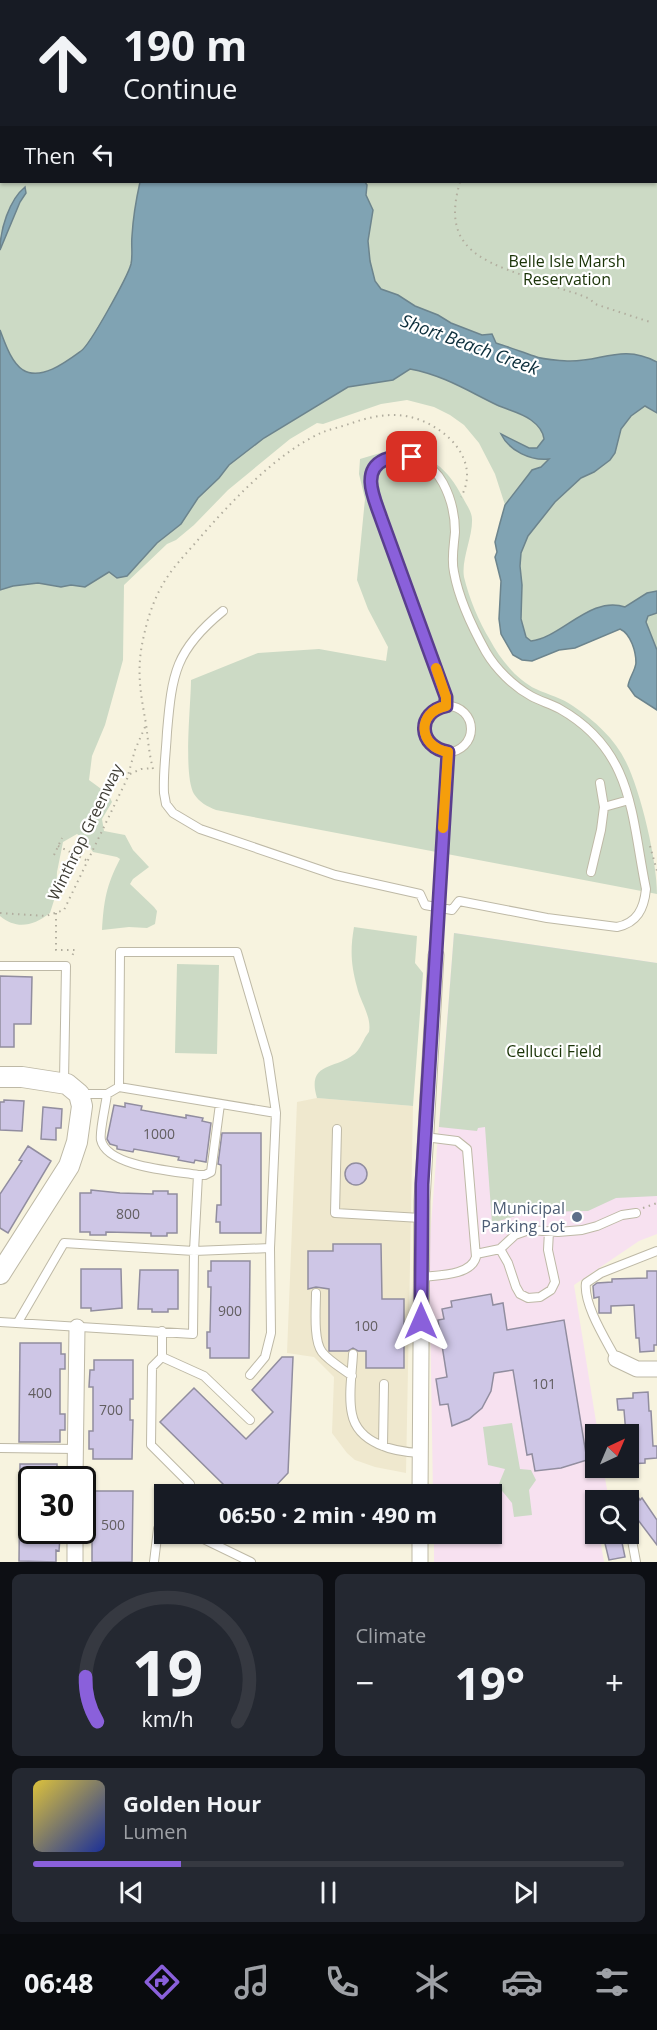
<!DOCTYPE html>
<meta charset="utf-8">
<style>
:root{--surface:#171b24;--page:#242831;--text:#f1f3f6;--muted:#9ea1a6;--line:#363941;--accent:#8a60db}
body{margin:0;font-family:"Open Sans",sans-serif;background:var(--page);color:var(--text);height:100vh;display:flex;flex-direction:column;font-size:22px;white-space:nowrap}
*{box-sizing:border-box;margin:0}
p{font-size:20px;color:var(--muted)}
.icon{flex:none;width:33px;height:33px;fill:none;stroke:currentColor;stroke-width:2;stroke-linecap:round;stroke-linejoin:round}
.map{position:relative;height:1562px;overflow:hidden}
.sheet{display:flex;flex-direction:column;gap:12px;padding:12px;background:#0d0f14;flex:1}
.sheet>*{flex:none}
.hud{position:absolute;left:0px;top:0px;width:657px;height:183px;box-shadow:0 2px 4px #0004;background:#171b24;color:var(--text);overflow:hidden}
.needle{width:39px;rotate:44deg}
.controls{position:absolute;left:585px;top:1424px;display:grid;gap:12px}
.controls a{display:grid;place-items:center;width:54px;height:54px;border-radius:0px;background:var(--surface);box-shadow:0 2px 4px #0004;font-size:30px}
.speed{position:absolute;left:18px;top:1466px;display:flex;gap:12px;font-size:30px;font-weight:700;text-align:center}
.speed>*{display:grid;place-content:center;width:78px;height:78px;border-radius:50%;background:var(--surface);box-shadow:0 2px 4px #0004;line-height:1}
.speed .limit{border:3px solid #111;border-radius:9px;background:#fff;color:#111}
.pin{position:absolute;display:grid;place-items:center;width:51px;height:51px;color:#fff;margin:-26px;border-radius:12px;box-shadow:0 3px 9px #0006}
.me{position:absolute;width:66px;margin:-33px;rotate:0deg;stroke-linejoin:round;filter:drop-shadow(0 0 4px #0008)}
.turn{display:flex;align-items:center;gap:21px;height:126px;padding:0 24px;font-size:27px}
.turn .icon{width:78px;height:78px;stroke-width:2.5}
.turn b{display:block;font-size:42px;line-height:51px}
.then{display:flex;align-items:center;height:57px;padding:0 24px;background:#0003;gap:12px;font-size:22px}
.big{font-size:45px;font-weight:700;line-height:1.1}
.sheet .tile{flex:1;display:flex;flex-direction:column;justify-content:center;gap:9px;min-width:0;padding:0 21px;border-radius:9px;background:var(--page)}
.sheet .dial{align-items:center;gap:0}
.dial svg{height:156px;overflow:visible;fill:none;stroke:var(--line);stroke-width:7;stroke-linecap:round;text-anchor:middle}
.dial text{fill:var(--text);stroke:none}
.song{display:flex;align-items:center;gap:18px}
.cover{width:72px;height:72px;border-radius:9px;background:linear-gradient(135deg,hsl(50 70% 55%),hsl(230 70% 35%))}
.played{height:6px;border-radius:3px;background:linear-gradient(90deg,var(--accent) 25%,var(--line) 25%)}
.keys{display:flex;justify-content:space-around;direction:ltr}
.heat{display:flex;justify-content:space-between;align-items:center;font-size:33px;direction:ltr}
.sheet .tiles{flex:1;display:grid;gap:12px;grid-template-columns:1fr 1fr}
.tile:last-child{grid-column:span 2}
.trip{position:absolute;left:154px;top:1484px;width:348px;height:60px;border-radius:0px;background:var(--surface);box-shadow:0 2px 4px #0004;font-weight:700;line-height:60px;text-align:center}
.tabs{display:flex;height:96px;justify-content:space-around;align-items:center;background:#090b0e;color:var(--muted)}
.tabs .icon{width:42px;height:42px}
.tabs .current{color:var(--accent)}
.tabs b{font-size:27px;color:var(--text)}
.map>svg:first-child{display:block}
.built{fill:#efe8ce}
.education{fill:#f7e1f0}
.green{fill:#ccdac5;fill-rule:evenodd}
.water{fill:#80a3b3;stroke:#6c848d;stroke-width:1.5}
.building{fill:#cec6e6;stroke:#918d9f;stroke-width:1.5}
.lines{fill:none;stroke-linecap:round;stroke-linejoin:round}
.service-casing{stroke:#beb9a6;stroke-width:10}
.minor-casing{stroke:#beb9a6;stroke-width:17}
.tertiary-casing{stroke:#beb9a6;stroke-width:22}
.path{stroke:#b1ad9e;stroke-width:2;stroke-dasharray:1.5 4.5;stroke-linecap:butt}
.service{stroke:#fff;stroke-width:8}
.minor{stroke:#fff;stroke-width:15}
.tertiary{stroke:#fff;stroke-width:20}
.route-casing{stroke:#5a3e8e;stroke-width:15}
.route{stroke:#8a60db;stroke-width:10}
.slow{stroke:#f59e0b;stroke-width:10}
.service-dot{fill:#5c6f8a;stroke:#fff;stroke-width:2}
.labels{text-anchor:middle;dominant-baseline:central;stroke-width:4.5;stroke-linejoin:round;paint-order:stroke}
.number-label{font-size:14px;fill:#625e60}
.park-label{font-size:16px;fill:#1a3307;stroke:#fff}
.street-label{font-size:16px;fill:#3e3c34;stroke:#fff}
.service-label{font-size:16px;fill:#4e5e75;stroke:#fff;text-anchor:end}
.water-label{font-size:18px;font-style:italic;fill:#0c2e3b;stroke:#fff}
</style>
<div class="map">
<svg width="657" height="1562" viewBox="0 0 657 1562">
<rect width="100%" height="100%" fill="#f7f3df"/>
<path class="built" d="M317,1098L413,1106L406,1473L375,1467L355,1460L347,1453L332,1433L334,1377L314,1357L287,1353L297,1102Z"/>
<path class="education" d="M454,933L657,963V1234L639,1241L574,1285L598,1434H596V1467H603L608,1495L592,1499L595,1517L596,1533H599L604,1562H434V1533H492V1494H433L429,1250Z"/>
<path class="green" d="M0,0H657V710L635,696L628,686C629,678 635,671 635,663C637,651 631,634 620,629L575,648L559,650L532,661L522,660L513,655L501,634L499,619L501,581L495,557L497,552L495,542L505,505L495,474L479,443L464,425L450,415L434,407L407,400L381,404L323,424L317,423L290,439L228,490L194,525L176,540L167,544L124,585L123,660L105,725L92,756L89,780L108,794L112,802L102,819L104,831L125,835L133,850L149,867L133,879L130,884L154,907L157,911L155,924L147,928L129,927L102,930C104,900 106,886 120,859L117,857L93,852L83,838L77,834L63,842L57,872L56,894L50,913C33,926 17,930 0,916ZM2,2H656V182H2Z
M397,448C431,456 447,467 463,498C466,504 472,512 472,519C473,536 461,560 464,577C469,598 479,622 490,640C500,659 517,680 536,689C549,695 562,698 573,706C594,720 615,739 626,762C641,792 657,861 657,894L216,810C208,807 199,802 194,794C183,775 191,704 191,680L258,653L319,649L386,661L388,647L368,609L357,580L365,499L359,474L360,459Z
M354,927L417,936L415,963L423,973L413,1106L317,1098C306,1062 336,1069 353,1055C358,1052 361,1045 364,1040C364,1039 368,1033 369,1032C372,1017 360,1001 357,987C351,965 350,950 354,927Z
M454,933L657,963V1196L616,1198L588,1211L530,1212L492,1223L485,1127L478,1128L477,1131L439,1127Z
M177,964L219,965L217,1054L175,1053Z
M512,1423L520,1469L531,1470L536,1480L529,1490L532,1515L514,1517L512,1503L498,1486L505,1469L488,1465L483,1427Z"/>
<path class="water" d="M176,0H442L175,1Z
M140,182H365L367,185L366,195L373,210L368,241L370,261L375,281L381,289L398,295L415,306L438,315L451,323L482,335L492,334L496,343C509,347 522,352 534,356C543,360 557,360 567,361C600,363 621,343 657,362V413L645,406L631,416L621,429L615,453L610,460L594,472L581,478L555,502L528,536L521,553L520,566L522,585L521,619L526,637L531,641C561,638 591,595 625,607L647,593L657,591V613L648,616L646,622L657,650V710L635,696L628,686C629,678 635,671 636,663C636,652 631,634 620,629L575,648L559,650L532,661L522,660L513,655L501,634L499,619L501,581L495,557L497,552L495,542L500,523L505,505L529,474L532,470L541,467L549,459C531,461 509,451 501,434L529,448H537L544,439C543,431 538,425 531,420C522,413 508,410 497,405C468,391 443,375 410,369L393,380L348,387L264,438L229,465L219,478L198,498L181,524L157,543L127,576L117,578L109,572L85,587L71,585L61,587L38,583L13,586L0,590V330C5,343 11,362 23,370C41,381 66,362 81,351C90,345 128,276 131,264C133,255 131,245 132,236C133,218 136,200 140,182Z
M25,187L26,193L20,202L0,250C0,230 9,200 25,187Z"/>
<path class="building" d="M0,976L32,977L31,1024H14V1047H0Z
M4,1100L24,1101L22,1131L0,1130V1102H4Z
M125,1103L142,1106L141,1110L186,1118V1115L203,1118L202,1121L211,1123L206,1162L195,1160L194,1163L178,1160L179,1157L134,1149L133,1152L117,1149V1146L110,1144L107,1139L114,1105L125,1107Z
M43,1107L62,1109L61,1128H56V1140L41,1139Z
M222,1133H261V1233H220V1222H216L217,1205H221V1165L218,1164Z
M28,1146L51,1161L8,1233L0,1228V1194L22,1161L19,1160Z
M345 1174a11 11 0 1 1 22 0a11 11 0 1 1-22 0Z
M91,1190L120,1193L153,1194V1191H168V1194H177V1233H167V1236H151V1233L106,1232V1235H90V1232H80V1193H91Z
M333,1244H381L382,1299H404V1368H366V1351H358L353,1348L348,1351H329V1289L316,1287L308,1289V1251H333Z
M211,1261H250L249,1358H210V1348H207V1332H210L211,1287H208V1271H211Z
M81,1269H121L122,1308L91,1311V1308H81Z
M140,1270H178V1309H168V1312H152V1309H138Z
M647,1271H657V1345H654V1351L640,1352L639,1338H636L634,1305L611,1306V1313H599V1297L594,1298L593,1286L597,1283L612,1282V1279L647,1278Z
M491,1294L493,1305L503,1303L507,1330L564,1320L587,1460L561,1468L535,1471L532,1454L527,1455L513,1370L494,1373L491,1391L482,1408L469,1419L452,1426L448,1404L440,1405L436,1379L447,1377L438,1320L444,1319L442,1309L452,1307L451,1301Z
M20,1343H61V1354H65V1369H60V1414H65V1430H60V1442H19Z
M282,1357H293L288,1473L268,1494H215L224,1485L160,1422L194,1388L246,1439L273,1412L252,1390Z
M94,1360H133V1399H130V1420H133L132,1459H93V1449H89V1431H93V1387H89L90,1370H94Z
M648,1392L649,1411H651L653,1446H657V1458L645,1459V1463L630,1464L628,1434H626L624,1410H618L617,1399L633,1398V1393Z
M20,1464H57V1479H32V1530H56V1537H60L59,1551L56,1550V1562L19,1561Z
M92,1491H133L132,1562H92V1517H89V1502H92Z
M638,1497L640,1500L642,1498L657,1520V1545L629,1508L632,1505L630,1503Z
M606,1533H620L625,1557L609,1560L603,1535Z"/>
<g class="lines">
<g class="service-casing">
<path id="service" d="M223,611C175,650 172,674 167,732C166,753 163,773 164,793L166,804L173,813L200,829L335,875L420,894L425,905L452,910L459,901L547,918L617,927C637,923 644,909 646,889C631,816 634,751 560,709C551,704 540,701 531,696C513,686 496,669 486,652C472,627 459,600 454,572C451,559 454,545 455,532C455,515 451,498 443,483C433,464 408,450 387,459C381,461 375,464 373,470C370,477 372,485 372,492L446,697V706
M425 729a23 23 0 1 1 46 0a23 23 0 1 1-46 0Z
M604,807L629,800
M591,872L601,830L604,807L600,783
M436,955L448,752
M0,966H66L64,1081
M80,1094H107L119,1087L276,1113
M107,1094C106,1104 99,1133 101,1140C107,1167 174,1171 198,1175H205L211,1172L220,1104
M337,1129L335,1213L421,1218
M500,1249L508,1263L516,1287L520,1294L528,1298L540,1297L551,1290L555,1282L548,1250L549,1231
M476,1254L500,1249L515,1235L529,1230L558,1232L582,1230L597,1226L622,1215L636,1213
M421,1277C437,1275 471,1276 476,1257L467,1149L457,1141L425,1137
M316,1293C316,1308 313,1340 322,1352C329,1361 343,1369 352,1376
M0,1322L193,1334L194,1251L198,1175
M18,1322L64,1243L194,1251L270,1248L276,1113L268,1058L237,952H120L119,1087
M162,1331V1357L152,1367L151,1445L190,1484
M353,1354C352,1373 348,1396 352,1414C358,1444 395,1452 420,1453
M162,1357L204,1376L250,1420
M616,1359C606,1340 583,1304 586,1283L601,1273L657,1251
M250,1375L265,1357L271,1333L270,1248
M383,1446L384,1384
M0,1448L76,1449
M629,1524L636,1562
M191,1533L251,1562
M154,1562L158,1529L165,1528"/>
</g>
<g class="minor-casing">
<path id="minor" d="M616,1359L637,1369H657
M75,1479L77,1327
M420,1494L422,1201L436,955
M75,1562V1530
M420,1562V1533"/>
</g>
<g class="tertiary-casing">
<path id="tertiary" d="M0,1077H22L67,1084L79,1094L82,1106L77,1142L69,1166L0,1274"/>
</g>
<path class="path" d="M528,2V0
M460,182C442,243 475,259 525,276C543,282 560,289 578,294L590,299L595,304L650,322
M153,769C149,754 148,739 146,724C140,690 136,669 144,635C148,617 154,599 163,584C172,568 185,555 197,541C229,504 277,452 323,432C331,429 340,427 349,424C363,419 378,415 393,415C432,414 485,454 461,497
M130,774L141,769L153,768
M58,846L88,861
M650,846L657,871
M54,855L62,838
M0,913L46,916L64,910L127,779L135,750L145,727
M56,913V950H75L71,958
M643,1208L657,1203"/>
<use href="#service" class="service"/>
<use href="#minor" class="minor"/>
<use href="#tertiary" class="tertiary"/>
</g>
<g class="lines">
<g class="route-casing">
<path id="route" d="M412,457C402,456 394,456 384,460C360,471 375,500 381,518L446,697V706C416,712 418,747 448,752L422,1184L421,1321"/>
</g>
<use href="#route" class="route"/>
<path class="slow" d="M436,668L446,697V706C416,712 418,747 448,752L443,828"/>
</g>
<circle class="service-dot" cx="577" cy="1217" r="6"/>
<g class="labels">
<g class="number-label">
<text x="159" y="1133">1000</text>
<text x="128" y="1213">800</text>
<text x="230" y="1310">900</text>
<text x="366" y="1325">100</text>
<text x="544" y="1383">101</text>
<text x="40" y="1392">400</text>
<text x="111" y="1409">700</text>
<text x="113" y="1524">500</text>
</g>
<g class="park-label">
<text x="567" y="261">Belle Isle Marsh<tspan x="567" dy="18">Reservation</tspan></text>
<text x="554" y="1051">Cellucci Field</text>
</g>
<g class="street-label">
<text transform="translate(85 832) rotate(-64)">Winthrop Greenway</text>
</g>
<g class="service-label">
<text x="565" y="1208">Municipal<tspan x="565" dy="18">Parking Lot</tspan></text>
</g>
<g class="water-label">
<text transform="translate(470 344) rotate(20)">Short Beach Creek</text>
</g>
</g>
</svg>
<div class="controls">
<a><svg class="needle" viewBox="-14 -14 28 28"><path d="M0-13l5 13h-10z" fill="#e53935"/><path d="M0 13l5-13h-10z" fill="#9ea1a6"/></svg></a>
<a><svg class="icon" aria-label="search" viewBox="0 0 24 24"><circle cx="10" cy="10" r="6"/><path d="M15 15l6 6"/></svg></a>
</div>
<div class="speed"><div class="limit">30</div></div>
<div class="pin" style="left:412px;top:457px;background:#d93025"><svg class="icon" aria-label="arrive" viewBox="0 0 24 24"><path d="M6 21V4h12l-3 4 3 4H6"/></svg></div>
<svg class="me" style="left:421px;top:1321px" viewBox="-20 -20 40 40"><path d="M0-17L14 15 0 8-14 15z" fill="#8a60db" stroke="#fff" stroke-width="4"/></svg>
<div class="trip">06:50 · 2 min · 490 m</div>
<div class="hud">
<div class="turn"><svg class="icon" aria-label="ahead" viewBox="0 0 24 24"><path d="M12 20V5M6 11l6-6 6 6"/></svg><div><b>190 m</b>Continue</div></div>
<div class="then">Then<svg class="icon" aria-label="left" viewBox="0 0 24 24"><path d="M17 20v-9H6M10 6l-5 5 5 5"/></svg></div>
</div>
</div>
<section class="sheet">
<div class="tiles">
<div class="tile dial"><svg viewBox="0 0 100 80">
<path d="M14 69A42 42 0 1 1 86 69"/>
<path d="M14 69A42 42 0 0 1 8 46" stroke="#8a60db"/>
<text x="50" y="56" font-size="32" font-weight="700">19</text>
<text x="50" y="72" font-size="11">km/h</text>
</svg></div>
<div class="tile"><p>Climate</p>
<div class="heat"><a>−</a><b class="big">19°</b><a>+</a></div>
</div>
<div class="tile">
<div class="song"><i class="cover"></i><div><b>Golden Hour</b><p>Lumen</p></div></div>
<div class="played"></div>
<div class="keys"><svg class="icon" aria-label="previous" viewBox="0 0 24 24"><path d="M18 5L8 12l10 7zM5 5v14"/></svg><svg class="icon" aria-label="pause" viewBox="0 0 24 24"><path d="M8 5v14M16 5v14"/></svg><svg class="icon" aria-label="next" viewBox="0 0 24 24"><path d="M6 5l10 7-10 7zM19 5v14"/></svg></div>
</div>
</div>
</section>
<nav class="tabs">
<b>06:48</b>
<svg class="icon current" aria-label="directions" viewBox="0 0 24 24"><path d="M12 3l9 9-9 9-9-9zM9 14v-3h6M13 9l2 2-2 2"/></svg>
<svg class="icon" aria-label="music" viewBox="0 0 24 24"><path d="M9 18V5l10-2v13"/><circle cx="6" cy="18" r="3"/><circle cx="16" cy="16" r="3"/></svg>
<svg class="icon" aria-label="phone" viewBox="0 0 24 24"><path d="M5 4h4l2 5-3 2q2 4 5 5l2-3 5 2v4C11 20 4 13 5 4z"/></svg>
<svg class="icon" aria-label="climate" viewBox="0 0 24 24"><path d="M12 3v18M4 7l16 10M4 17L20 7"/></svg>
<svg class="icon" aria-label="car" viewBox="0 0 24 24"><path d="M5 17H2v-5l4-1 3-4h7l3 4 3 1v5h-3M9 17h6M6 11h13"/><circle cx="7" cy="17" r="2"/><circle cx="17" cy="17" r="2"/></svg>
<svg class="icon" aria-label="filters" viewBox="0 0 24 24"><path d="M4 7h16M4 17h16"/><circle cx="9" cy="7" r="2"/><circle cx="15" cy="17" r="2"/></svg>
</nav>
